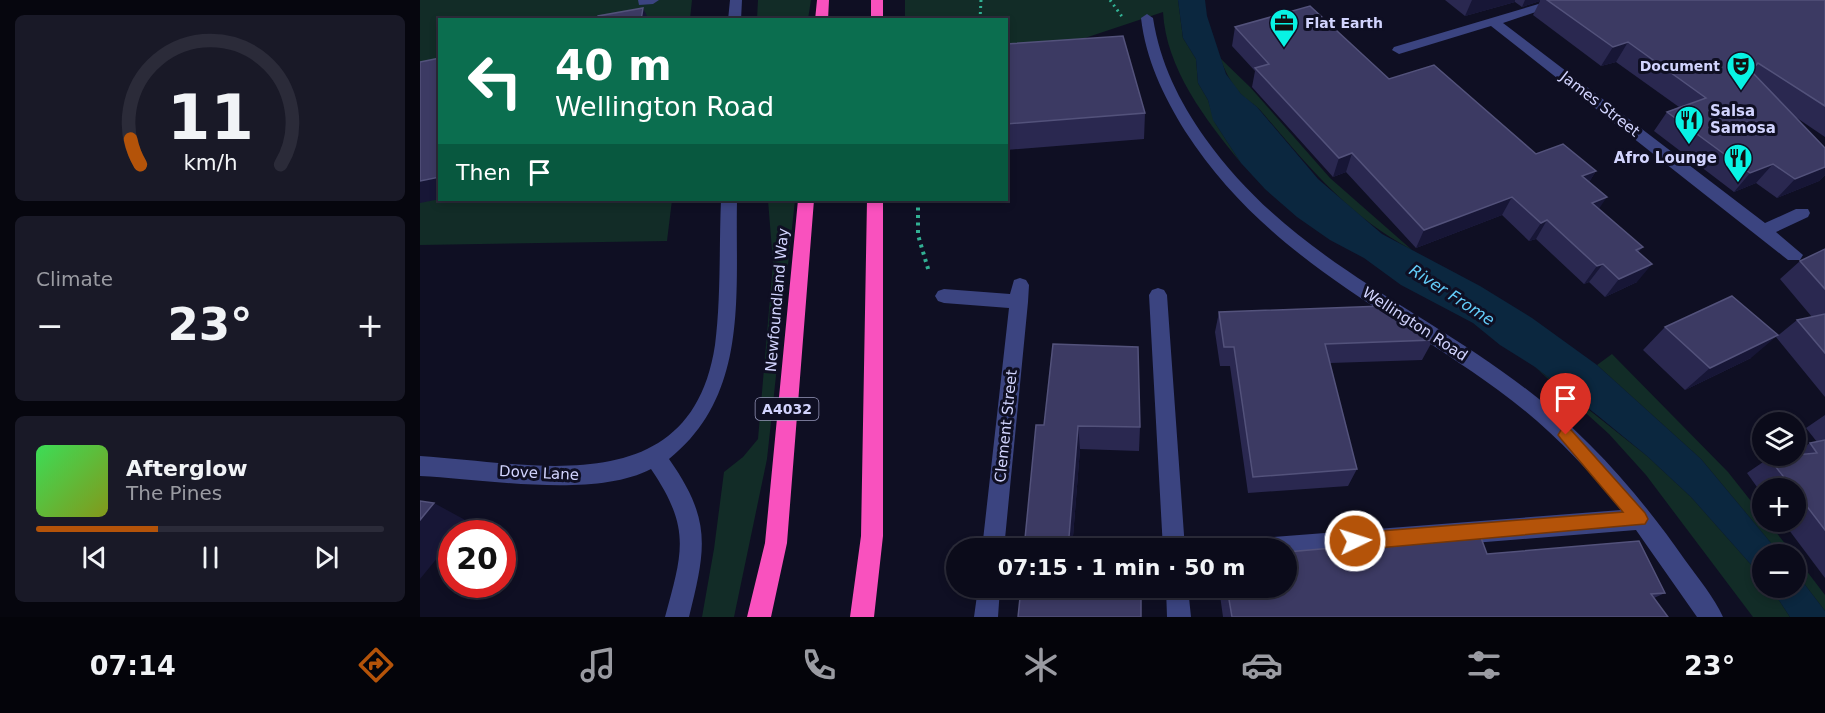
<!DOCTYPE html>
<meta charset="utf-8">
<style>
:root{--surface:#0b0b1a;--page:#191927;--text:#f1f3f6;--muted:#9a9ba2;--line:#2b2b39;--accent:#b45309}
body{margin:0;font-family:"DejaVu Sans",sans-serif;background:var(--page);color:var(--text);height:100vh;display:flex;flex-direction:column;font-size:22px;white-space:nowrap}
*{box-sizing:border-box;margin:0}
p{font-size:20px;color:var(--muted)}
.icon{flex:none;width:33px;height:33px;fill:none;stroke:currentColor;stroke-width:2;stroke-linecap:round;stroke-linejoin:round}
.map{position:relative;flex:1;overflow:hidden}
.side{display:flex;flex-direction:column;gap:15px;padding:15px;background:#06060e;width:420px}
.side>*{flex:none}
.banner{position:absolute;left:18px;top:18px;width:570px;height:183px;border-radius:0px;box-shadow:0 3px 9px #0003,0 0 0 2px var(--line);background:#0b6e4f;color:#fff;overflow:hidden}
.fabs{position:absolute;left:1332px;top:412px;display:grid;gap:12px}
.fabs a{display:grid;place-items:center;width:54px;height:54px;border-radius:50%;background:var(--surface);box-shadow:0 3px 9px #0003,0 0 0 2px var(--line);font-size:30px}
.speed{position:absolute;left:18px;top:520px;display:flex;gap:12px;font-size:30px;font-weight:700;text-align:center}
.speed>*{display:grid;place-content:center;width:78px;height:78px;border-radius:50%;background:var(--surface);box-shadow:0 3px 9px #0003,0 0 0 2px var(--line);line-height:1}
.speed .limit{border:9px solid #d22;background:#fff;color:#111}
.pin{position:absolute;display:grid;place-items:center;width:51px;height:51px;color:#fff;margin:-62px -26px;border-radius:50% 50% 50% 0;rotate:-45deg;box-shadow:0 0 6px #0007}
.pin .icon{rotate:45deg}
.me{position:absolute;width:66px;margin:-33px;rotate:86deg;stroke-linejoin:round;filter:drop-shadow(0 0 4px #0008)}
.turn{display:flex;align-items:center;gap:21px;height:126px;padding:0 18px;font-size:27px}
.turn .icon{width:78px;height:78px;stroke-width:2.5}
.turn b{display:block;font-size:42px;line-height:51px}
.then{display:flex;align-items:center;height:57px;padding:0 18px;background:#0003;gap:12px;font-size:22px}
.big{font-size:45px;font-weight:700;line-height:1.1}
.side .tile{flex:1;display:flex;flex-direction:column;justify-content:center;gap:9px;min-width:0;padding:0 21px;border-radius:9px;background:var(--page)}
.side .dial{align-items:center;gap:0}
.dial svg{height:156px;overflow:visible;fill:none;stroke:var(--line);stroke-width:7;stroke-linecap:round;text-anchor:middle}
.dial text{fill:var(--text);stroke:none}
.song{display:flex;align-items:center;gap:18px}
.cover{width:72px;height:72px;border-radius:9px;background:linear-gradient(135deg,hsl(130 70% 55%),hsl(70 70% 35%))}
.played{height:6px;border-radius:3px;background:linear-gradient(90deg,var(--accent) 35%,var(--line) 35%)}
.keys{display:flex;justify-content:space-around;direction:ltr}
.heat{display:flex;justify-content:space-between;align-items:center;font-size:33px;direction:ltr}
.trip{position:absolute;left:526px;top:538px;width:351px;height:60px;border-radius:30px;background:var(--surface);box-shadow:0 3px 9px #0003,0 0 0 2px var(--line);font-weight:700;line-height:60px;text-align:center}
.tabs{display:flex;height:96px;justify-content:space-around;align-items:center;background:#04040a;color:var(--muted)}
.tabs .icon{width:42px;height:42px}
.tabs .current{color:var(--accent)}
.tabs b{font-size:27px;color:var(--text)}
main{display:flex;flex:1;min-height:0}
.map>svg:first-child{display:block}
.green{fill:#122c27}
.water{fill:#0b273f}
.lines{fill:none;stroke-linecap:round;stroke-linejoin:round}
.path-far1{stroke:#32b194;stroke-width:3;stroke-dasharray:2 4;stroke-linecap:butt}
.path{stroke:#32b194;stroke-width:4;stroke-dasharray:3 4.5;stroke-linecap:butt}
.minor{fill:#3b4480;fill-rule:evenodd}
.highway{fill:#f951be;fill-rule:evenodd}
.wall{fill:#2a2850}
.shaded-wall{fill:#171636}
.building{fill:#3c3a63;stroke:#53527b;stroke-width:1.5}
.route{fill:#b45309;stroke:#753606;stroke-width:1.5}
.labels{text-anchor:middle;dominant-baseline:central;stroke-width:6;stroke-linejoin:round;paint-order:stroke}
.far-poi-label{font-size:14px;font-weight:bold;fill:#d2d4fe;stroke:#0f0f23;text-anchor:start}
.shield{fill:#0f0f23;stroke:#9899bc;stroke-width:1.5}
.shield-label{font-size:14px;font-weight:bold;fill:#d2d4fe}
.street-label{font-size:15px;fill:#d2d4fe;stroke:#0f0f23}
.poi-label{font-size:15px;font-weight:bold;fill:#d2d4fe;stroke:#0f0f23;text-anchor:start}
.water-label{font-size:16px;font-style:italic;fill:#63cdfa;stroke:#0f0f23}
</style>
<main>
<section class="side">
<div class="tile dial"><svg viewBox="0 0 100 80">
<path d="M14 69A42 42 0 1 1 86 69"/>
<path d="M14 69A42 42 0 0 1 9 56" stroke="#b45309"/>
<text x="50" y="56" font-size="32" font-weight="700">11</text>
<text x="50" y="72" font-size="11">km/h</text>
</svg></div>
<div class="tile"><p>Climate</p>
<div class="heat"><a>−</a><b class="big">23°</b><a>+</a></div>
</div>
<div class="tile">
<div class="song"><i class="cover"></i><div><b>Afterglow</b><p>The Pines</p></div></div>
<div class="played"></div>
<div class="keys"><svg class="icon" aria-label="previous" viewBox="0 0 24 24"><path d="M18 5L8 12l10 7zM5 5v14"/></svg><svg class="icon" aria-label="pause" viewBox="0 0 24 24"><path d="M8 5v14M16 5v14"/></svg><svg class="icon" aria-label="next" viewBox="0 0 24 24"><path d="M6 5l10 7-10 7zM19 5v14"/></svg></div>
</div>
</section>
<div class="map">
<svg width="1405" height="617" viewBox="0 0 1405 617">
<rect width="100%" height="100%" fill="#0f0f23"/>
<path class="green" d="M0,0H272L270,19L20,20V200H252L247,241L0,245Z
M338,0H391L388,19H337Z
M485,0H758L763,38L776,59L778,83L788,100L795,123L821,163C786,120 746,69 743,12L647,44L587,49L586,20H485Z
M800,58L830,87L910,178L992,250C928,216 887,165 841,111C835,104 826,100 820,93C811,83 805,71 800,58Z
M348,200H375L347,459L314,617H282L294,549L304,472L323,457L338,439L353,263Z
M1192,354L1308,472L1342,515V522H1348L1374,555H1361L1281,459L1177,365Z
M1115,367L1227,456L1271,497L1342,577V588H1351L1370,617H1333L1226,475L1189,434Z
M1376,557L1405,595V611L1376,573Z"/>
<path class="water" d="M758,0H785L787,16L806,74L821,94L837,107L898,179L962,234L1060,286L1112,318L1177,365L1281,459L1361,555H1342V577L1271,497L1227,456L1177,415L1115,367L1080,345L1053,323L981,285L944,258L910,240L877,217L845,189L821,163L793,120L788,100L778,83L776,59L763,38Z
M1376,573L1405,611V617H1370L1351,588H1376Z"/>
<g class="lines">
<path class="path-far1" d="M690,0L703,18
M560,20L561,0"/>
<path class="path" d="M498,200V235L509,272"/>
<path class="minor" d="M218,0H239L233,4L219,5Z
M310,0H322L321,20H308Z
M1132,0H1151L1083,23L1345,223L1376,209H1388L1390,213L1388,217L1356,232L1383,255L1380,260H1368L1071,26L979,54L972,50L974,47Z
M727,14L733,18C740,63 759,101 785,138C868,254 984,299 1094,380C1162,429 1217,491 1265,560C1278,578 1294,597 1303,617H1277L1216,530L867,558V549H830L833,541L841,538L1201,510C1165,465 1125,424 1078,390C963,306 846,256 765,131C743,95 726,60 721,18Z
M301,200H317C315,294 330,394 249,459C292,520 286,548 269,617H245C263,551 271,528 231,469C173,499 66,479 0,476V456C113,463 271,504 295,345C301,299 299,247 301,200Z
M600,278L606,280L609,285L608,302L584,549H562L589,308L524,303L518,301L515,296L518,291L524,289L590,294L594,280Z
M738,288L744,290L747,295L765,549H743L729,295L732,290Z
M558,588H580L578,617H554Z
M746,588H768L771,617H747Z"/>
<path class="highway" d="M397,0H409L408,20H395Z
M451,0H463V20H451Z
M378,200H394L367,543L351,617H327L345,543Z
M447,200H463V536L454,617H430L441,536Z"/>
</g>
<path class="wall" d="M1025,0H1405V137L1374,116L1405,148V175L1399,181L1357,198L1336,183L1314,192L1234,131L1247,112L1259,107L1196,62L1181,66L1113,15L1120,1L1102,7L1095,2L1045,16Z
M815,27L969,79L1116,154L1176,171L1169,182L1179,209L1223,247L1218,252L1217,282L1185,297L1169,282L1164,284L1116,239L1109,241L1082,215L996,248L926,172L913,177L832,87L835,71L812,46Z
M586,44L725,113L724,139L586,150Z
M1405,249V397L1356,337L1377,320L1392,317L1360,279L1380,261Z
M799,312L1013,340L1002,360L910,363L937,469L928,486L828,493L810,366H800L795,332Z
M1245,327L1331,358L1265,390L1223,350Z
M1405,415V578L1363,522H1376V489H1342V494L1327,473L1349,458L1376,456V453L1390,443L1397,442L1386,428Z
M624,425L720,427L719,451L660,449L652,549H604Z
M1067,554L1245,593L1234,598L1248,617H803L799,588H867Z"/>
<path class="shaded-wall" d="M1052,0H1095V2L1045,16Z
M1105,0H1120V1L1102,7Z
M223,8L229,20H221Z
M1208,42L1196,62L1181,66L1193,47Z
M932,153L926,172L913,177L919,158Z
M1353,164L1336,183L1314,192L1330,173Z
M1405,167V175L1399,181L1357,198L1375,179Z
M1176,171L1164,190L1162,176Z
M20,177V199L0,203V181Z
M1092,197L1082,215L996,248L1004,230Z
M1187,197L1174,216L1172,203Z
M1127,220L1116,239L1109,241L1121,223Z
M1183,264L1169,282L1164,284L1177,266Z
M1232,264L1217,282L1185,297L1199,279Z
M1358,335L1331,358L1265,390L1290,368Z
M658,426L660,449L652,549H648Z
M14,503L47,521L37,534H32V540L0,579V520Z"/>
<path class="building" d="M1127,0H1405V106L1338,63L1331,71L1405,148V167L1375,179L1353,164L1330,173L1247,112L1286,98L1208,42L1193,47Z
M890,6L969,79L1014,65L1116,154L1143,144L1176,171L1162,176L1187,197L1172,203L1223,247L1216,250L1232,264L1199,279L1183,264L1177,266L1127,220L1121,223L1092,197L1004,230L932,153L919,158L835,68L849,64L815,27Z
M223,8L221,20H177L178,16Z
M703,36L725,113L586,124V44Z
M20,58V177L0,181V62Z
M1405,249V289L1380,261Z
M1312,296L1358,335L1290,368L1245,327Z
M963,306L1013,340L905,344L937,469L833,477L814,347H804L799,312Z
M1405,314V353L1377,320Z
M633,344L718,347L720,427L658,426L648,549H604L616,425H624Z
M1405,440V530L1376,492V489H1373L1349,458L1376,456V455L1397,453L1390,443Z
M0,501L14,503L0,520Z
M1060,535L1067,554L1219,541L1245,593L1231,594L1248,617H812L807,588H867V552Z
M601,588H708V593L721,595V617H598Z"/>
<path class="route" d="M1146,428L1151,430L1225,513L1228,519L1225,524L935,550L929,547L926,541L929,536L935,533L1203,512L1141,439L1138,435L1141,430Z"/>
<defs>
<g id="office-pin" transform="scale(1.5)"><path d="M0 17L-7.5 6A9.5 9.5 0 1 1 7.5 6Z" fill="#08f3e4" stroke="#0f0f23"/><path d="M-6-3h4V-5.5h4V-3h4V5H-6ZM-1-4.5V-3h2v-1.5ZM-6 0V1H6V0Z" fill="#111"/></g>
<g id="theatre-pin" transform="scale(1.5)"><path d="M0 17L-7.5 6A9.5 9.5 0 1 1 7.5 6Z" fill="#08f3e4" stroke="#0f0f23"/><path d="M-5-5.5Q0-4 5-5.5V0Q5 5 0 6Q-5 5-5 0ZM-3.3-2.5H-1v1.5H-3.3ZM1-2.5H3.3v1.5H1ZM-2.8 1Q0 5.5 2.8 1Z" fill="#111"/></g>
<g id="restaurant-pin" transform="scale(1.5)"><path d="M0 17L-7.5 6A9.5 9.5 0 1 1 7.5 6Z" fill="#08f3e4" stroke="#0f0f23"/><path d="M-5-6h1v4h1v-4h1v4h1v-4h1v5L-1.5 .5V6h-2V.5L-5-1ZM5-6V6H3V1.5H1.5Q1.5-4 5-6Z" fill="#111"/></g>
</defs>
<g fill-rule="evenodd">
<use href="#office-pin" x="864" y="23"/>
<use href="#theatre-pin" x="1321" y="66"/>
<use href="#restaurant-pin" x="1269" y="120"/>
<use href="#restaurant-pin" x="1318" y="158"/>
</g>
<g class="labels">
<g class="far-poi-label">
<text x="885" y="23">Flat Earth</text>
<text x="1300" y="66" text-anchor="end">Document</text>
</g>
<rect class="shield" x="335.5" y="398" width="63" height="22" rx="4.5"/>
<g class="shield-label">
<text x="367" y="409">A4032</text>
</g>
<g class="street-label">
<text transform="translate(1180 104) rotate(38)">James Street</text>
<text transform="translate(357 300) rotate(-85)">Newfoundland Way</text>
<text transform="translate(995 324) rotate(33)">Wellington Road</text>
<text transform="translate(586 426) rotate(-84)">Clement Street</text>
<text transform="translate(119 473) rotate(3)">Dove Lane</text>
</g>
<g class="poi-label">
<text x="1290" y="111">Salsa<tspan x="1290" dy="17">Samosa</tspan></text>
<text x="1297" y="158" text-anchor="end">Afro Lounge</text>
</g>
<g class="water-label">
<text transform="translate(1032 295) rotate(33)">River Frome</text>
</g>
</g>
</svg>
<div class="fabs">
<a><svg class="icon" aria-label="layers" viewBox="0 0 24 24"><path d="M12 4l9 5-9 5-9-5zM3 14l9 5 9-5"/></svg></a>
<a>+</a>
<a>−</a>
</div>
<div class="speed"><div class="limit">20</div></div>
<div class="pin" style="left:1146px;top:435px;background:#d93025"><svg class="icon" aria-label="arrive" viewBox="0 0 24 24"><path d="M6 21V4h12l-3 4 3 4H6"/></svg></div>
<svg class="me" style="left:935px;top:541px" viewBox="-20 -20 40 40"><circle r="17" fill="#b45309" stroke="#fff" stroke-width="3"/><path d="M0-11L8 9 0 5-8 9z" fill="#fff"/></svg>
<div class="trip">07:15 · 1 min · 50 m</div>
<div class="banner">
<div class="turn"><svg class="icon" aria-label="left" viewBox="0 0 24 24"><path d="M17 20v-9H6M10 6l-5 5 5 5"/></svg><div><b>40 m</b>Wellington Road</div></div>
<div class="then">Then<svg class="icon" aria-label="arrive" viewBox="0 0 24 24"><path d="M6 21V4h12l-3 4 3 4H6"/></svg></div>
</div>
</div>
</main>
<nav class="tabs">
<b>07:14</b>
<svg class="icon current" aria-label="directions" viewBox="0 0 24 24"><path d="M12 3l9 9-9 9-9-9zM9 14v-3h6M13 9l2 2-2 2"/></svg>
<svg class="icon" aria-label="music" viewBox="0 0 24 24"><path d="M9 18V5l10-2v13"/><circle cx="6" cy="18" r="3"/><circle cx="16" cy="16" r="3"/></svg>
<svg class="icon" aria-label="phone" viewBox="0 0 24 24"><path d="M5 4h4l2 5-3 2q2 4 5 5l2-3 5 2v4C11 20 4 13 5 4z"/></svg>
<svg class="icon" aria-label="climate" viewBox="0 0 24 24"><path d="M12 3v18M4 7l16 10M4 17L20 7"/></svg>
<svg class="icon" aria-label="car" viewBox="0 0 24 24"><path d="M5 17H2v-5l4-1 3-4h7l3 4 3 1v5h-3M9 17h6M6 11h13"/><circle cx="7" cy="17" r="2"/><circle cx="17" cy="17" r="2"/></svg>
<svg class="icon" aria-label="filters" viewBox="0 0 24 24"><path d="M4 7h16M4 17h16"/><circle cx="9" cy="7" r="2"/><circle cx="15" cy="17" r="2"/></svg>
<b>23°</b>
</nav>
